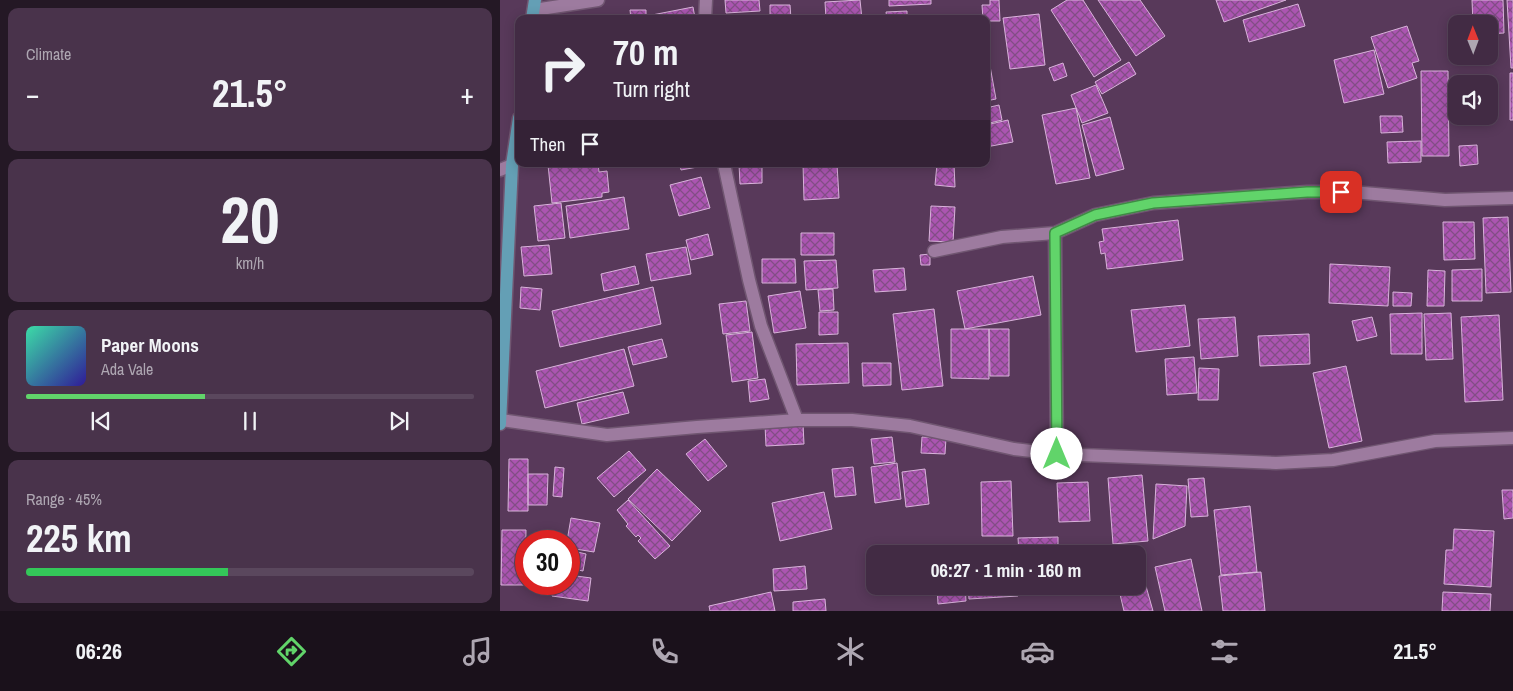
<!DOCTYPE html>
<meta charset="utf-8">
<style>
:root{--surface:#422b44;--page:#49334b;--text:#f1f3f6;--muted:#aea7b2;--line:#5a475d;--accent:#61d46a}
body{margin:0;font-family:"Archivo Narrow",sans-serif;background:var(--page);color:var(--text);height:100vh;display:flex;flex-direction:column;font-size:19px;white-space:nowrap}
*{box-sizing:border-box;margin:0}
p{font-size:16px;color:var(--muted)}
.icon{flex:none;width:28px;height:28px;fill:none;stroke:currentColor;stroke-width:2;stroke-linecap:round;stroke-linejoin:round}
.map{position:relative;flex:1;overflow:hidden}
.details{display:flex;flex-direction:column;gap:8px;padding:8px;background:#241825;width:500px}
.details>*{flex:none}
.hud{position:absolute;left:15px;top:15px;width:475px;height:152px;border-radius:10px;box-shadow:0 2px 12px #0003,0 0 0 1px var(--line);background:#422b44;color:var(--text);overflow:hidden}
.needle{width:32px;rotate:359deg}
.buttons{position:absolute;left:948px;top:15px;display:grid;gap:10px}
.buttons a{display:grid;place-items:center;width:50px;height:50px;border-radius:10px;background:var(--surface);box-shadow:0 2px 12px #0003,0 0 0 1px var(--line);font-size:25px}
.speed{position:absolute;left:15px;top:530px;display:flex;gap:10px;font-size:25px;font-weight:700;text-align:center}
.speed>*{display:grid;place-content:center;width:65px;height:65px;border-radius:50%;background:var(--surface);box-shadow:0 2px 12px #0003,0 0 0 1px var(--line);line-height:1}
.speed .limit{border:8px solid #d22;background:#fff;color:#111}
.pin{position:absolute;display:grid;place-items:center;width:42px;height:42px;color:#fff;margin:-21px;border-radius:10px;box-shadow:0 2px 8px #0006}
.me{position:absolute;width:55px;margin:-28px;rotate:0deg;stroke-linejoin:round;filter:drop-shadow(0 0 4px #0008)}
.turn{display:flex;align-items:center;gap:18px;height:105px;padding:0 15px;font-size:22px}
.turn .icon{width:65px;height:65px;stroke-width:2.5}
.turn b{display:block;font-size:35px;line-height:42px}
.then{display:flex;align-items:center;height:48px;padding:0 15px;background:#0003;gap:10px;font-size:19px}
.big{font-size:38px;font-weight:800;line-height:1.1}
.details .tile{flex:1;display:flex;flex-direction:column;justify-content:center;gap:8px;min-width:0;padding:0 18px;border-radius:10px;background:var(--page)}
.details .dial{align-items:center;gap:0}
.dial b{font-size:65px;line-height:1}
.song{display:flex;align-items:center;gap:15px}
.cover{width:60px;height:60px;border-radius:8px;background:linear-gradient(135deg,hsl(160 70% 55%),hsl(250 70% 35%))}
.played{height:5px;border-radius:2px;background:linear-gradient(90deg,var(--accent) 40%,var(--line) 40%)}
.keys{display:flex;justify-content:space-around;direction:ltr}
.heat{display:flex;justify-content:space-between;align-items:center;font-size:28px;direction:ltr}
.charge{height:8px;border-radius:4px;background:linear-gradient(90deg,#34c759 45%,var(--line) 0)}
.trip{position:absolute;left:366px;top:545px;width:280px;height:50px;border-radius:10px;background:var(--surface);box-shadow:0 2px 12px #0003,0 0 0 1px var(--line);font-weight:800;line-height:50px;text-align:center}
.tabs{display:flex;height:80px;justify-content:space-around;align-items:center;background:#1a111b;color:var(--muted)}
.tabs .icon{width:35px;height:35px}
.tabs .on{color:var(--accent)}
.tabs b{font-size:22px;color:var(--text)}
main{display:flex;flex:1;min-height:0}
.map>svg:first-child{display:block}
.building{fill:url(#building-cross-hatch);stroke:#d8b3da}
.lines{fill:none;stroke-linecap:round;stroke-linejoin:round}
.minor-casing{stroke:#705671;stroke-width:15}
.major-casing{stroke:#705671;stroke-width:15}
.minor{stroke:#9d7b9f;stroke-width:12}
.major{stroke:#649fb5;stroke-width:12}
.route-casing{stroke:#3f8a45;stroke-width:12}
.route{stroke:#61d46a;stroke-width:9}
</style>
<main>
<section class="details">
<div class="tile"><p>Climate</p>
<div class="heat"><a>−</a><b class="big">21.5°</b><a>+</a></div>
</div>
<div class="tile dial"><b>20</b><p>km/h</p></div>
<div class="tile">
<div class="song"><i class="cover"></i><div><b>Paper Moons</b><p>Ada Vale</p></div></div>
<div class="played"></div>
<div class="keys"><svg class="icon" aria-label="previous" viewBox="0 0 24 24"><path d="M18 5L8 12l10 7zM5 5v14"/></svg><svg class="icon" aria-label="pause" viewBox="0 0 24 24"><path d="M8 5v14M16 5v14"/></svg><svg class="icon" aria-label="next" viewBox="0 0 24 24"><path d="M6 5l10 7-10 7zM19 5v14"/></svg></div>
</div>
<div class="tile"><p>Range · 45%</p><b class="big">225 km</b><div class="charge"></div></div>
</section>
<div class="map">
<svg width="1013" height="611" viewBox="0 0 1013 611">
<defs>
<pattern id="building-cross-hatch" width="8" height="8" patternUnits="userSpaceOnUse" patternTransform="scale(1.25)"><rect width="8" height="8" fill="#ab55b1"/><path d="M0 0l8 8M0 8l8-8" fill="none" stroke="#824d86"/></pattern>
</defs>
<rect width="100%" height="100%" fill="#58395a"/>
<path class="building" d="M225,0H259L260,11L226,13Z
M360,0L362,19H326L325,2Z
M389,0H431V4L389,6Z
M490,0H499L500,21H486V19H483L482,5H490Z
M567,0H583L621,60L594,77L551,10Z
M598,0H640L665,36L636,56Z
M716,0H786L724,22Z
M972,0H1003L1004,33L989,34V24H973Z
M1007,0H1013V68H1011Z
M798,4L805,26L749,42L743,20Z
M270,5H290L291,19H270Z
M193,7L195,18L153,19L152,15Z
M130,10H146V19H131Z
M407,11V19H387L386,12Z
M539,14L545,65L510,69L503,18Z
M907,26L919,61L912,63L917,78L888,88L871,37Z
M874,50L884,94L844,103L834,60Z
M486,55H488L496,99L486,101Z
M629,62L636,74L602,94L595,82Z
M563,63L567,76L554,81L549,68Z
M921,71H948L949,156H922Z
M1010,73H1013V120H1010Z
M596,85L608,113L582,123L571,95Z
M499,105L502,120L486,124V108Z
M576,108L590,178L556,184L542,115Z
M880,116H902L903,132L881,133Z
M610,117L624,169L596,176L582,125Z
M508,120L513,142L486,147V125Z
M921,141V162L888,163L887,142Z
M977,145L978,164L960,166L959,146Z
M57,164H98L99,172L107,171L109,192L102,193V197L52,203L48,165Z
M180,164H214L181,170Z
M239,164H262V183L240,184Z
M303,164H337L339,198L304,200Z
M437,164H454L455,187L435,185Z
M201,177L210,208L179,216L170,185Z
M124,197L129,229L70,238L66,206Z
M61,203L65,238L38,241L34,206Z
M431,206L455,207L453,242L429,241Z
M1008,217L1011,292L986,293L983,218Z
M678,220L683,260L607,269L605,253L601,254L599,242L604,241L602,229Z
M943,222H974L975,259L944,260Z
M301,233H334V255H301Z
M208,234L213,255L191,260L186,240Z
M49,245L52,274L24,276L21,247Z
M186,247L191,274L151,281L146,254Z
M430,254V265H421L420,255Z
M262,259H295L296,283H262Z
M336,260L338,288L306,290L304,261Z
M830,264L890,267L888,306L829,303Z
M135,266L139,284L104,291L101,274Z
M404,268L406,290L375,292L373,270Z
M982,269V301H952V270Z
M928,270L945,271L944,306H927Z
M533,276L541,315L465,329L457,291Z
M21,287L42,289L40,310L20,308Z
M153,287L161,324L60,347L52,311Z
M333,289L334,310L320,311L318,290Z
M300,291L306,328L274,333L268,296Z
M893,292L912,293L911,306H893Z
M246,301L250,331L223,334L219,304Z
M685,305L690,346L636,352L631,310Z
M434,309L443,386L402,390L393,314Z
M319,312H338V334L319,335Z
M922,313V354H891L890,314Z
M951,313L953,359L926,360L924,314Z
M999,315L1003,400L965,402L961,317Z
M735,317L738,356L701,359L698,319Z
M872,317L877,336L857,341L852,321Z
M451,329H489V379L451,378Z
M489,329H509V376H490Z
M252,332L258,378L232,382L226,335Z
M809,334L810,364L760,366L758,336Z
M162,339L167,357L133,365L128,347Z
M348,343L349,383L297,385L296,344Z
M124,349L134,386L45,408L36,371Z
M694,357L697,393L667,395L665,359Z
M362,363H391V385L363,386Z
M846,366L862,441L829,448L813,373Z
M699,368L719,369L718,400H698Z
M265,379L269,399L250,402L248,381Z
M123,392L129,413L82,424L77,403Z
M303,424L304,444L266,446L265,425Z
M392,437L395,462L374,464L371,439Z
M422,437L446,438L445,454L421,453Z
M205,439L227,466L208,481L186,454Z
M129,451L146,470L114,497L97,478Z
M9,459H28V511H8Z
M397,463L401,499L375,503L371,467Z
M55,467L64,468L62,497L53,496Z
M353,467L356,495L335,497L332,469Z
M157,469L201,511L172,541L128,499Z
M425,469L429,504L406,507L402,472Z
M28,474H48L47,505H28Z
M642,475L648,541L613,544L608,478Z
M704,478L708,516L691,517L688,479Z
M511,481L513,536H482L481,482Z
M588,482L590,521L559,522L557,483Z
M656,484L687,486L685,526L653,539Z
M1002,490H1013V518L1004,519Z
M324,492L332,529L280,541L272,503Z
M128,500L170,546L155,559L138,541L141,538L138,535L136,537L126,526L128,524L117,510Z
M750,506L757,572L721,575L714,510Z
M71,518L100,523L94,552L69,548V541H67Z
M954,529L994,531L991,587L944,584L946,550H953Z
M2,530H26L25,585H1Z
M558,537V553L519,554L518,538Z
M69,550L86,554L83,571L69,568Z
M691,559L702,611H665L655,567Z
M640,565L653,611H624L618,586H638V566Z
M305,566L307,589L274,591L273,569Z
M761,572L765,611H723L719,576Z
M69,575L91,578L88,601L52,596L54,584H69Z
M437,586H465L466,601L438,604Z
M468,586H518V596L469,599Z
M271,592L275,611H210L209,606Z
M943,592L991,594L990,611H942Z
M325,599L326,611H293V602Z"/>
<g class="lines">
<g class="minor-casing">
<path id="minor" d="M34,10L98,0
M205,19L206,0
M224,164L249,280L261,326L297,420
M0,170L12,165
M434,251L502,237L555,233
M1,420L107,435L197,427L297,420H352L410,426L514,449L557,454L776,463L833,460L935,441L1013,438
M557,454L555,233L595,215L653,203L807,192H852L945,200L1013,198"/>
</g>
<g class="major-casing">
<path id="major" d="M32,19L35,0
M0,424L12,165L19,118"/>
</g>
<use href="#minor" class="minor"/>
<use href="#major" class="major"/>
</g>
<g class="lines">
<g class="route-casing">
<path id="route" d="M557,454L555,233L595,215L653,203L807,192H841"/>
</g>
<use href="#route" class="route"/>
</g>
</svg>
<div class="buttons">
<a><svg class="needle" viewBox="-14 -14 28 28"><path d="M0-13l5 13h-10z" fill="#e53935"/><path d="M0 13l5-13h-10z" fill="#aea7b2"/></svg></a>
<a><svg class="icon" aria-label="sound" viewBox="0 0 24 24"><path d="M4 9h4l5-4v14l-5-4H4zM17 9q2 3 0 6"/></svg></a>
</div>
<div class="speed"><div class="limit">30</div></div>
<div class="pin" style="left:841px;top:192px;background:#d93025"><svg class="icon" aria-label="arrive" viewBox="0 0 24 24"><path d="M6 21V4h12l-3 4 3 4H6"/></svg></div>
<svg class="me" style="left:557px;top:454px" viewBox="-20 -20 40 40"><circle r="19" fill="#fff"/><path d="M0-13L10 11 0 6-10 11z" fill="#61d46a"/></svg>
<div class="trip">06:27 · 1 min · 160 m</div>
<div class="hud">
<div class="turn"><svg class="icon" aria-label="right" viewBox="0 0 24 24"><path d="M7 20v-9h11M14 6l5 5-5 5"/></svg><div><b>70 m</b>Turn right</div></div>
<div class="then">Then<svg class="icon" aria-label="arrive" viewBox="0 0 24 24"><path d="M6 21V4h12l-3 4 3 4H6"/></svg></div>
</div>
</div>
</main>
<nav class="tabs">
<b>06:26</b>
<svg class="icon on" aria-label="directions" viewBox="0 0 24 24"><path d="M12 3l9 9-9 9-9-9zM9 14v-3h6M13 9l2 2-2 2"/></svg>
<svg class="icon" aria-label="music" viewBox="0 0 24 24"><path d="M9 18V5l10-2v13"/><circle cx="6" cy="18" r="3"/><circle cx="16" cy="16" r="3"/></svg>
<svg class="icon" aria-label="phone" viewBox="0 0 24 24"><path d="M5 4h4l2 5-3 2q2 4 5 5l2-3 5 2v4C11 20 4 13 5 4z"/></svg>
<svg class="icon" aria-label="climate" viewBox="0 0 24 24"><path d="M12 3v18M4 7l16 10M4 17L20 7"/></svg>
<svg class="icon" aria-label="car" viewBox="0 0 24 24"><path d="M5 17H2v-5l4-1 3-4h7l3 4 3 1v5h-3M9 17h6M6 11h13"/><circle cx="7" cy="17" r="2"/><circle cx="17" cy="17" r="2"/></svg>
<svg class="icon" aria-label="filters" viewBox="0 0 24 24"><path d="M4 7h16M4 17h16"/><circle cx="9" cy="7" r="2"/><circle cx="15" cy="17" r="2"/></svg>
<b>21.5°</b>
</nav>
